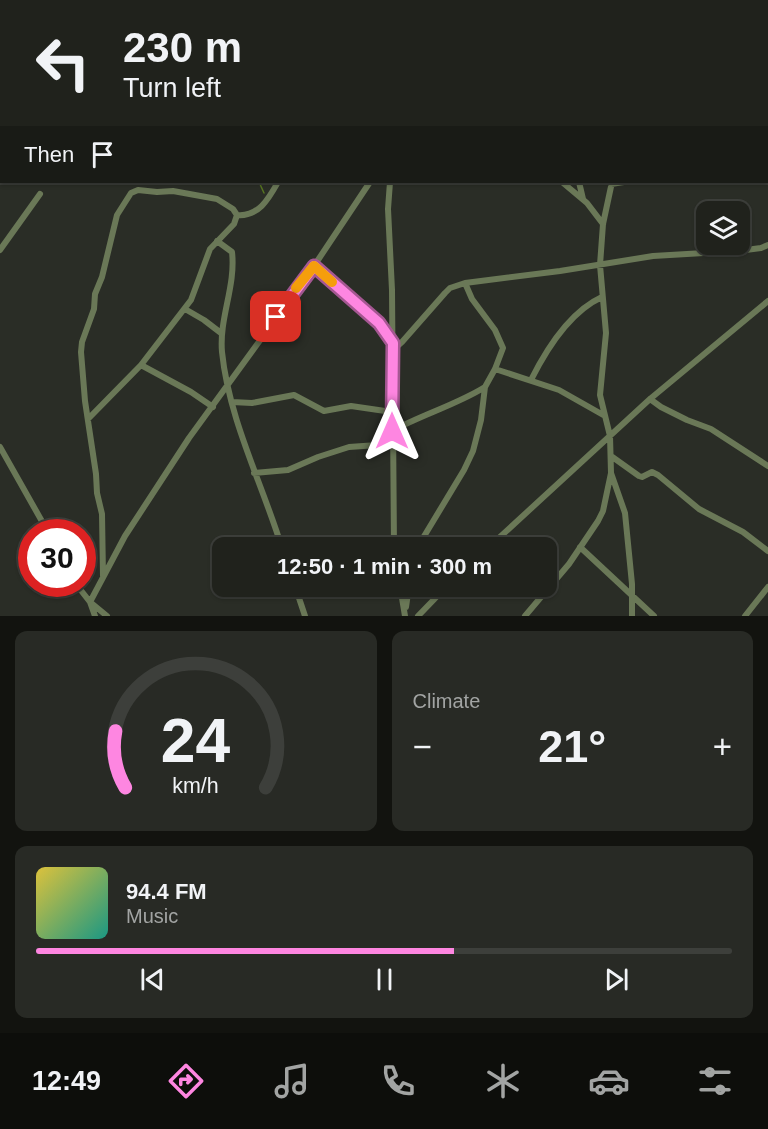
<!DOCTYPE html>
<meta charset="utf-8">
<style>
:root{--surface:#20221c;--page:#282a25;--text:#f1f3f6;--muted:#a2a4a3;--line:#3d3f3b;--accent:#fe86e1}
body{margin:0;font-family:Helvetica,sans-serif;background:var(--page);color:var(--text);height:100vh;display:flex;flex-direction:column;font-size:22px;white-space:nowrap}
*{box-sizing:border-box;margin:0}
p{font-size:20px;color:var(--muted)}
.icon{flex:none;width:33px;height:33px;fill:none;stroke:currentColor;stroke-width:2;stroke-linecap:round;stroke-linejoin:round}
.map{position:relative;height:616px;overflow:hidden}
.panel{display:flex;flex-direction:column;gap:15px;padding:15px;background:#12130f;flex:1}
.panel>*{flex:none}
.banner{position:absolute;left:0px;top:0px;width:768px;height:183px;box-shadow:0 2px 4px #0004,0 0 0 2px var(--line);background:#20221c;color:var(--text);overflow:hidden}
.controls{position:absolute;left:696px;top:201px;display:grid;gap:12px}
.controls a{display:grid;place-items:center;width:54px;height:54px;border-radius:12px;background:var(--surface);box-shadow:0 2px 4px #0004,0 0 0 2px var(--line);font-size:30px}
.speed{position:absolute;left:18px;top:519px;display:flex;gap:12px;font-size:30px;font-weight:700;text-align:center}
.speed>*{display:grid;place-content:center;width:78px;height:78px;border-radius:50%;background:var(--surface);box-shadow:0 2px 4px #0004,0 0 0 2px var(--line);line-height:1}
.speed .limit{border:9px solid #d22;background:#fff;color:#111}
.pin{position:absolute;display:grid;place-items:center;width:51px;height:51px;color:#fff;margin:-26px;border-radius:12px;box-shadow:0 3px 9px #0006}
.me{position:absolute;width:66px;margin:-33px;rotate:0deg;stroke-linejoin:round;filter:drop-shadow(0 0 4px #0008)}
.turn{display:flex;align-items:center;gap:21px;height:126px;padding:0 24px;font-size:27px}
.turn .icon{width:78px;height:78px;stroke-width:2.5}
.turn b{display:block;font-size:42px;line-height:51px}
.then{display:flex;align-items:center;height:57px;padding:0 24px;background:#0003;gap:12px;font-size:22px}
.big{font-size:45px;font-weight:700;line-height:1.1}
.panel .card{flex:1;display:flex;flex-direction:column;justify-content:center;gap:9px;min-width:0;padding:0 21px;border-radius:12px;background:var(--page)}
.panel .dial{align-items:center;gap:0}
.dial svg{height:156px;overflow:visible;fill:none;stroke:var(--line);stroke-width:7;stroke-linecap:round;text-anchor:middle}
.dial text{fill:var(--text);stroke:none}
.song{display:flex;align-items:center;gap:18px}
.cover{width:72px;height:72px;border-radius:9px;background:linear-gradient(135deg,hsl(50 70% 55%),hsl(170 70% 35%))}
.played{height:6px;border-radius:3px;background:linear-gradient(90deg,var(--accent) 60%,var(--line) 60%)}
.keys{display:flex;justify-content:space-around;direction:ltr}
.heat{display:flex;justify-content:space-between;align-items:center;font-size:33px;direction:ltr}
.panel .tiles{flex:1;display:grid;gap:15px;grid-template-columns:1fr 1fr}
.card:last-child{grid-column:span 2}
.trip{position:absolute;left:212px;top:537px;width:345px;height:60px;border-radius:12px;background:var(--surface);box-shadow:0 2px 4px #0004,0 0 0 2px var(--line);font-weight:700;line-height:60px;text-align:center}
.tab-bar{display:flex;height:96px;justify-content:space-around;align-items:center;background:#0d0e0b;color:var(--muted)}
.tab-bar .icon{width:42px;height:42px}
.tab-bar .current{color:var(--accent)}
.tab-bar b{font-size:27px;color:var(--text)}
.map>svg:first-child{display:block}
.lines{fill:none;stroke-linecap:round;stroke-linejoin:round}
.stream{stroke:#577521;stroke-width:1.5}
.street{stroke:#6a7857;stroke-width:6}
.route-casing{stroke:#a55792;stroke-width:15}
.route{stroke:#fe86e1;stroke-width:10}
.slow{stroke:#f59e0b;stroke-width:10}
</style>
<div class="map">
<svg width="768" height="616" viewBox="0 0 768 616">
<rect width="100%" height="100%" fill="#2a2d26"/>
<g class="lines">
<path class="stream" d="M144,0L145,2
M259,182L264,193"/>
<path class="street" d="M299,0L304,2
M385,0V2
M273,2L274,0
M644,2V0
M766,102H768
M390,182L388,209L392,290L394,548
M562,182L587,203L603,224
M579,182L583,199
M612,182L603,224L600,265L606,333L600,395L610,436L611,473L625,513L632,584V616
M611,184L624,182
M237,215C259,217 269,198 278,182
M217,241L232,252C236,286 219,318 222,352C229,420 262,483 282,548
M0,250L40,194
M314,266L379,323L393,342
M185,309L204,320L221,333
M393,350L402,342L445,293L450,288L465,283L560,271L653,256L738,251L761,248L768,245
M141,365L191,392L213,407
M495,369L559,390L605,416
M531,380C546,350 569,312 602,297
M650,399L661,407L687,420L711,429L768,466
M232,402L252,403L294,395L324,411L351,406L392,412
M88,419L141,365L191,300L210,249L234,224L237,215
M392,431C423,414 456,405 485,387
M0,447L48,532
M611,456L639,476L642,477L652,472L658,475L699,509L743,532L768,551
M254,473L288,470L318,457L349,447L392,444
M580,547L654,616
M417,548L464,470L473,451L481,420L485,387L495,369L503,348L495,330L472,299L465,283
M488,548L650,399L768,301
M103,576L102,514L97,493L96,474L85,401L81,352L82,342L94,309L95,294L102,277L117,215L131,193L138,190L157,192L173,191L217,199L233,209L237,215
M76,584L90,602L107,616
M295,586L305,616
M400,586L405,616
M406,607L409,586
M95,616L90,602L125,536L189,438L314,266L370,182
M418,616L447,586
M525,616L569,564L598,521L603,511L611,473
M745,616L768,587"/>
</g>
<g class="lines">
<g class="route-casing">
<path id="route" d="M276,317L314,266L379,323L393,343L392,431"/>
</g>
<use href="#route" class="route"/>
<path class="slow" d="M296,288L314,266L332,282"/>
</g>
</svg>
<div class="controls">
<a><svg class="icon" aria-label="layers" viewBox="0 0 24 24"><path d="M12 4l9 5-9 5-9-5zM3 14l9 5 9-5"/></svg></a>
</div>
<div class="speed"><div class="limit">30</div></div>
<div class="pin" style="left:276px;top:317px;background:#d93025"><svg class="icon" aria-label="arrive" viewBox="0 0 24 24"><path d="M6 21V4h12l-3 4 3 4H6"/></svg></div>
<svg class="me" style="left:392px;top:431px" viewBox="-20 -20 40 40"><path d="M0-17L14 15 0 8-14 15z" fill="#fe86e1" stroke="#fff" stroke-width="4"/></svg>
<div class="trip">12:50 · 1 min · 300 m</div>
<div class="banner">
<div class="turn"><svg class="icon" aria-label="left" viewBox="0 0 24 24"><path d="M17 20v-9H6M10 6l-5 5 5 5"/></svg><div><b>230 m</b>Turn left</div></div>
<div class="then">Then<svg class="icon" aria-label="arrive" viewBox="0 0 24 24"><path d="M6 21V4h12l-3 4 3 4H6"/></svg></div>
</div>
</div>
<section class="panel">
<div class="tiles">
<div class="card dial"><svg viewBox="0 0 100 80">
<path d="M14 69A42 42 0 1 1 86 69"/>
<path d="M14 69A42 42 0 0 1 9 40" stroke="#fe86e1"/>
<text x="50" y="56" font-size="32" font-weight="700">24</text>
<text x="50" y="72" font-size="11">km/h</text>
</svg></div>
<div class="card"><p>Climate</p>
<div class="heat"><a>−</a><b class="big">21°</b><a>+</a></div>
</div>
<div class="card">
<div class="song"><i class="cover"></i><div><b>94.4 FM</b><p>Music</p></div></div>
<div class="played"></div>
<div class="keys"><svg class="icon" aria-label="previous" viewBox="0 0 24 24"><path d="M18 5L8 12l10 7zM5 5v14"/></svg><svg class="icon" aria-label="pause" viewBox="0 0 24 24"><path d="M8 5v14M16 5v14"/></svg><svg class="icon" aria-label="next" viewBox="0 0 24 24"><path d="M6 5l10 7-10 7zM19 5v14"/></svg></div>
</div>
</div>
</section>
<nav class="tab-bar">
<b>12:49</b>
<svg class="icon current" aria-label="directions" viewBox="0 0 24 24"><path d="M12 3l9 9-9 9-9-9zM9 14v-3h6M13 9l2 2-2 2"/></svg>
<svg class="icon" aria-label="music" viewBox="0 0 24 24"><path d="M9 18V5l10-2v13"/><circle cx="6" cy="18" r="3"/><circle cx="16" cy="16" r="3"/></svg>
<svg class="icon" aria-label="phone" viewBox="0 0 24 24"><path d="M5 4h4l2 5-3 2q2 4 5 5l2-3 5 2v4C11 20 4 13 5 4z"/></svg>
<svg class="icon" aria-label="climate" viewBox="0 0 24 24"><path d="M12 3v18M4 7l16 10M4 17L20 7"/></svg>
<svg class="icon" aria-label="car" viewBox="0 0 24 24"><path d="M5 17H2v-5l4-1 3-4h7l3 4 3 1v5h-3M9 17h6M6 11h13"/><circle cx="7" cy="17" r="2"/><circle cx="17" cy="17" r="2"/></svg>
<svg class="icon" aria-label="filters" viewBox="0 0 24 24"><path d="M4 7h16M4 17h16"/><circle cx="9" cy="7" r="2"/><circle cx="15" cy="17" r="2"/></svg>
</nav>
